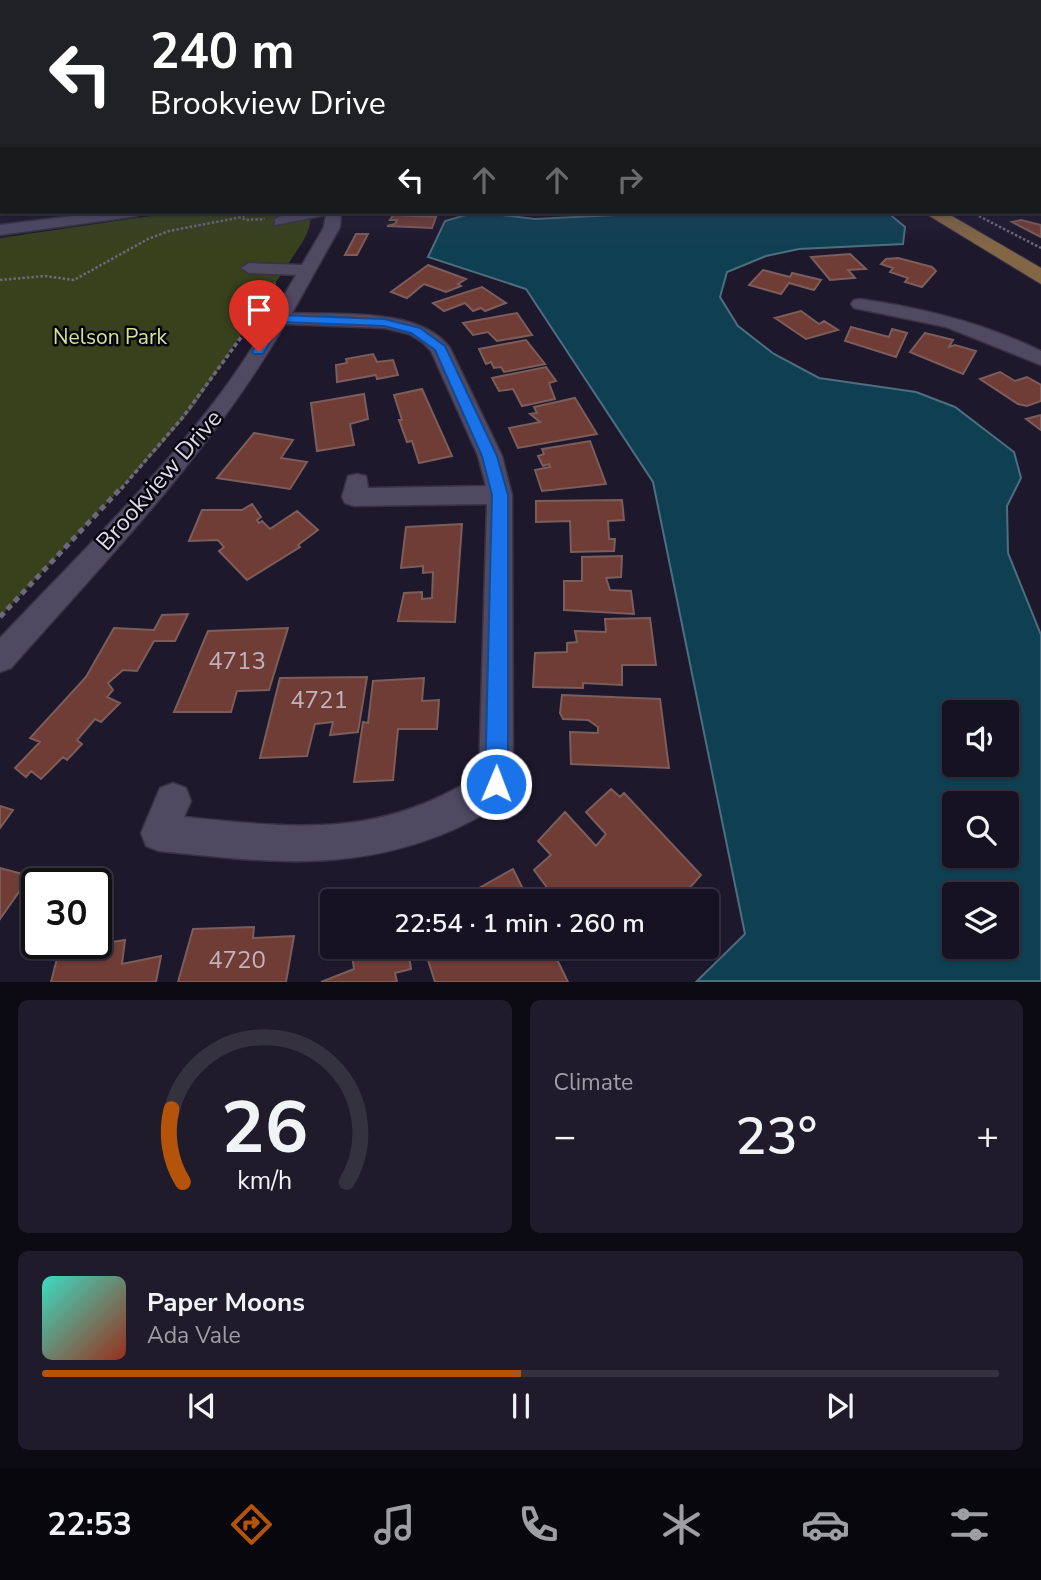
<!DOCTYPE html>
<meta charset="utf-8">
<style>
:root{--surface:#161222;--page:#1f1b2a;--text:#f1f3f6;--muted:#9e9ea5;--line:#353240;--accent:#b45309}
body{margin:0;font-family:"Nunito Sans",sans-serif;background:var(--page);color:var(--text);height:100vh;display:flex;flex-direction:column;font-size:26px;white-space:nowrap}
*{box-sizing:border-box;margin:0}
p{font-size:23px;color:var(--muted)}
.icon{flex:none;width:38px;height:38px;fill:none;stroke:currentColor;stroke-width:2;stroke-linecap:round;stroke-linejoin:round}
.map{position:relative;height:982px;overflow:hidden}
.details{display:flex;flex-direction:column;gap:18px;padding:18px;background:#0c0a13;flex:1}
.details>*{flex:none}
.top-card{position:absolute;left:0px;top:0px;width:1041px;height:214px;box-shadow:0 2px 5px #0004,0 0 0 2px var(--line);background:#202124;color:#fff;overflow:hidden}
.fabs{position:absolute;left:942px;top:700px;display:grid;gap:14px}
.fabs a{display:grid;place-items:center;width:77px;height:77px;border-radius:7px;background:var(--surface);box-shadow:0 2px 5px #0004,0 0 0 2px var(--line);font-size:35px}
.speed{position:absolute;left:21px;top:868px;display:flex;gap:14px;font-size:35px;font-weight:700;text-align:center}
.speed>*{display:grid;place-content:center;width:91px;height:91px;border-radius:50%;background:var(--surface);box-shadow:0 2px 5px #0004,0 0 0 2px var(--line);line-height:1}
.speed .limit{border:4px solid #111;border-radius:10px;background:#fff;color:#111}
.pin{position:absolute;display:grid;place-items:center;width:60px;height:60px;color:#fff;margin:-72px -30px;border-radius:50% 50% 50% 0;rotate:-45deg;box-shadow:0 0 7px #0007}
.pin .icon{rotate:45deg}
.me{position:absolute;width:77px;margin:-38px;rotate:1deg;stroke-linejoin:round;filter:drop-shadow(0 0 5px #0008)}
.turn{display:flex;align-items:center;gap:24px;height:147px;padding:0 35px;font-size:32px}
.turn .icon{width:91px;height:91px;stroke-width:2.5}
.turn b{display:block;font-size:49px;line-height:60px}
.lanes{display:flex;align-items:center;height:66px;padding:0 35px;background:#0003;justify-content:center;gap:35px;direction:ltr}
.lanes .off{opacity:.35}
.big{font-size:52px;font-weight:600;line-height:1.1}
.details .widget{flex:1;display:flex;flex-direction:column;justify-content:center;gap:10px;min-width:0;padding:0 24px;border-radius:10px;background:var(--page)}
.details .dial{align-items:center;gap:0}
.dial svg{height:182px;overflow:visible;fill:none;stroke:var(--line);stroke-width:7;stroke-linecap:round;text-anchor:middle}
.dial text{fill:var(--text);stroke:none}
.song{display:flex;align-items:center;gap:21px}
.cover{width:84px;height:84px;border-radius:10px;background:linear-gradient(135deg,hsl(170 70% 55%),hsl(10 70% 35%))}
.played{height:7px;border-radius:4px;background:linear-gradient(90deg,var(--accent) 50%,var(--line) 50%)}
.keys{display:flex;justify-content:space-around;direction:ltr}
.heat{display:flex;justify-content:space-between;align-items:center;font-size:38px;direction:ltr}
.details .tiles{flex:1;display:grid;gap:18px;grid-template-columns:1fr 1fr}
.widget:last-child{grid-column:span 2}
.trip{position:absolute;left:320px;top:889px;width:399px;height:70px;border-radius:7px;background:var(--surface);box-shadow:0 2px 5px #0004,0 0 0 2px var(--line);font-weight:600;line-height:70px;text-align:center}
.tabs{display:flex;height:112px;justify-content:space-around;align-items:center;background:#09070e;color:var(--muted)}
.tabs .icon{width:49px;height:49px}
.tabs .active{color:var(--accent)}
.tabs b{font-size:32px;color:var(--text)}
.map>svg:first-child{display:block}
.green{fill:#38411c}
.water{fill:#0f4052;stroke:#4d6e7f;stroke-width:2;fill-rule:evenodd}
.building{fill:#6f3c36;stroke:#7c5d59;stroke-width:2}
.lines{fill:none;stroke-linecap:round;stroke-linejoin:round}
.minor-casing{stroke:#383244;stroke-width:3}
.major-casing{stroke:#383244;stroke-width:2}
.path-far2{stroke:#6d687b;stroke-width:2.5;stroke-dasharray:2.5 2;stroke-linecap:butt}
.path-far1{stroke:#6d687b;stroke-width:3.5;stroke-dasharray:4.5 2.5;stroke-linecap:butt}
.path{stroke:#6d687b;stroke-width:5;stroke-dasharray:6 4.5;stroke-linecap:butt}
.minor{fill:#4f4962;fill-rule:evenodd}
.major{fill:#826646;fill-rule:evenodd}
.route{fill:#1a73e8;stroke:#114b97;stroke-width:2}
.labels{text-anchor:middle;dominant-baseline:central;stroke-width:5;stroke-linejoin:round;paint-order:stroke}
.far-park-label{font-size:21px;fill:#d1e496;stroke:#07050e}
.street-label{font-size:24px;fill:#ddd9e9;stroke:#07050e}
.near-number-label{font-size:24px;fill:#c2b2bc}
</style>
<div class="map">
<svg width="1041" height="982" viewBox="0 0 1041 982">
<rect width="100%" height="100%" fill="#1e182d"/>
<path class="green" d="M178,212H310C312,226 306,237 298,249L194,406L158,449L0,617V238Z"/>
<path class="water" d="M476,212L535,219L676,212H887L905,227L903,244L799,249L766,256L727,272L720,297L738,326L774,354L819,378L916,392L955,407L1014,452L1021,478L1007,506L1008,553L1041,635V981H697L745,934L653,482L526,289L428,257L445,221ZM954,712H1006V765H954ZM954,803H1006V856H954ZM954,894H1006V947H954Z"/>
<path class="building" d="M393,215L436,217L432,228L387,226L395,224L397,220H390Z
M1021,220L1041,225V237L1012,222Z
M356,234H368L357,255H345Z
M850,254L866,269L848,270L855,278L830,280L811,257Z
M898,258L932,267L936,271L922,287L905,282L908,278L890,272L893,268L881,264L886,259Z
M428,265L466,279L458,284L461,286L446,292L424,284L407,298L391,292Z
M763,270L790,277L792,273L821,280L814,290L789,283L781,294L749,285Z
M482,287L506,303L485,311L481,308L473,311L465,303L444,311L433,303Z
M801,311L819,324L824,321L838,330L806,339L775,318Z
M517,313L532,335L497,341L488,332L473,335L463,323Z
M851,327L889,337L892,329L907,333L896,357L845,341Z
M925,333L953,340L949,347L955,345L976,351L963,374L910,352Z
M526,340L545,364L504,372L501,367L494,368L491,362L486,364L479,349Z
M373,354L377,362L393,360L398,375L377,379L376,375L337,382L336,365L347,363L346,359Z
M546,367L556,381L549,383L555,399L522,406L513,389L499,391L492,378Z
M1000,372L1015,381L1027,377L1041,385V401L1027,406L1018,404L980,379Z
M422,389L452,456L419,463L412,441L407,442L399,420H402L394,395Z
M364,394L368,419L350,424L354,445L317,451L311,403Z
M575,398L597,434L518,448L509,428L540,422L530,414L537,413L534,407Z
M1041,415V430L1026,419Z
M254,433L293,440L281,458L307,462L290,489L217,478Z
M590,441L606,484L542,491L535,470L550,467L549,464L543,466L538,456L544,454L542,449Z
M622,500L624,520L608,521L609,539H615L614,551L571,552L570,521L536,522V501Z
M252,504L261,517L257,520L259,523L262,521L270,529L297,511L318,530L298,545L300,547L247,580L219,551L224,547L218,540L189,541L202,510H242Z
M462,524L455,622L398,621L404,593L422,592V599L432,598L433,572L423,573V566L401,568L406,527Z
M622,556L621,577L606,578L610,590L631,591L634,614L564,610V581H582V557Z
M188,614L175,641H154L137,671L123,670L108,683L113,690L107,697L120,703L101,722L95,719L77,740L82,744L67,760L63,757L41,779L31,771L26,777L15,768L40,742L30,738L86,677L114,628L154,630L162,615Z
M650,618L656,665H622V685L583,683V688L533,687L535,653L567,652V643L577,642L575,631L606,632L605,619Z
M288,628L269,690L237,691L231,712H174L208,631Z
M367,677L358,732L330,735L333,722L315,724L307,756L260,758L280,678Z
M424,678L422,701L439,700L437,729H398L393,780L354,782L363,722L368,723L373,681Z
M562,695L660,699L669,768L571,764L570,732L598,733V727L588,720L563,719L560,713Z
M611,789L620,797L624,793L701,875L678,901H557L534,870L551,855L538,841L565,812L596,846L606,834L586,812Z
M0,806L13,810L0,828Z
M0,868L30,876L0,919Z
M513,869L529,901H459L458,900Z
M399,889L401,901H371Z
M254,927L253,938L294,936L286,982H178L193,929Z
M107,933L106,943L125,940L122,964L161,956L156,982H51L61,943H96V935Z
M351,947H408L411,969L395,973L397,982H321L354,969Z
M446,947H551L568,982H435L427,957Z"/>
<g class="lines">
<g class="minor-casing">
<path id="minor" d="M2,144V152L0,153V145Z
M0,171H2V179H0Z
M1040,201H1041V209H1040Z
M105,212H144L137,216L0,235V225Z
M289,212H341L340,227L292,313C337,315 420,307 450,348L502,456L512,495L513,784C505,805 476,819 455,829C353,874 267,862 159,851L146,846L141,833L160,788L173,783L186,788L191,801L184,817C296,828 379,839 479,775L487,504L354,506L345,503L342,497L348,476L357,474L366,476L368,488L486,486L478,456L431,351L422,342L409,334L384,328L285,324C211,452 108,558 11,668L0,672V638C72,562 148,488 212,405C244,364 270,319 296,275L249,273L241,268L249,263L302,265L324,227L326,215L275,225V219Z
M860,299C923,308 984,323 1041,351V365L946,327L854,308L851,304L854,300Z"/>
</g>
<g class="major-casing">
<path id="major" d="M923,212H945L1041,268V284Z"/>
</g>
<path class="path-far2" d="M248,212L242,217L245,220L265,219
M971,212L1041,248
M0,280L45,276L74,280L148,239L169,231L242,217
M249,326L275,283"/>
<path class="path-far1" d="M121,489L183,417L250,325"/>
<path class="path" d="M0,617L122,487"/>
<use href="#minor" class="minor"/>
<use href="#major" class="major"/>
</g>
<linearGradient id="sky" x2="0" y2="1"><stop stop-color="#100d19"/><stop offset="0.44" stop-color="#3b3d57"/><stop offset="1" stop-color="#3b3d57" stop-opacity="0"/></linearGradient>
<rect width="1041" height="244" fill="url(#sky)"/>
<path class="route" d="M279,315L384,319L420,328L445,346L497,456L508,495V784L505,792L496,796L488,792L485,784L492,495L482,456L435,350L411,333L384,326L282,322L263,354H254L252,352L274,316Z"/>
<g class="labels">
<g class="far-park-label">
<text x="110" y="337">Nelson Park</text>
</g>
<g class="street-label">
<text transform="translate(159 480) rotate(-49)">Brookview Drive</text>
</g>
<g class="near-number-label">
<text x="237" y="661">4713</text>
<text x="319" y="700">4721</text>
<text x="237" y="960">4720</text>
</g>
</g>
</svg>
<div class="fabs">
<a><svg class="icon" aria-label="sound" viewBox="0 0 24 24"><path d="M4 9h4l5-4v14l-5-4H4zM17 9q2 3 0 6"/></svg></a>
<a><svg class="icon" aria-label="search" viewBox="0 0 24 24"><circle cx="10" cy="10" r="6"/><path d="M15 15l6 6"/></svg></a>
<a><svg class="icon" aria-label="layers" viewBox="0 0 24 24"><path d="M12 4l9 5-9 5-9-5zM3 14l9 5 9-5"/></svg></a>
</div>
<div class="speed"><div class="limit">30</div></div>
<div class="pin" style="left:259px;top:352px;background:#d93025"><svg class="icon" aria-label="arrive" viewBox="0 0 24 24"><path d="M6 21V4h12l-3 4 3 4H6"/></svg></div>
<svg class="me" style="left:496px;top:784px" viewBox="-20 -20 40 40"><circle r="17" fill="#1a73e8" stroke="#fff" stroke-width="3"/><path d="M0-11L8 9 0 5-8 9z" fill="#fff"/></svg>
<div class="trip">22:54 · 1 min · 260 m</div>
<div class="top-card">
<div class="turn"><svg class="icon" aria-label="left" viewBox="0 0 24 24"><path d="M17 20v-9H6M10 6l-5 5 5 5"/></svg><div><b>240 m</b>Brookview Drive</div></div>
<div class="lanes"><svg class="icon" aria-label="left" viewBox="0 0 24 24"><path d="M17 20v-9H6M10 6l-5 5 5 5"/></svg><svg class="icon off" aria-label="ahead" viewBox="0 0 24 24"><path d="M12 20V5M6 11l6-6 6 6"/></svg><svg class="icon off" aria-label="ahead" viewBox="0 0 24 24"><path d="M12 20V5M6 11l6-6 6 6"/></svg><svg class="icon off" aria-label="right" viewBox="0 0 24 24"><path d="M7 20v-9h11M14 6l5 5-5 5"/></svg></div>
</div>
</div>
<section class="details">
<div class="tiles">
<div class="widget dial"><svg viewBox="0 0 100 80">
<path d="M14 69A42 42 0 1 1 86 69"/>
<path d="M14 69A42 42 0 0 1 9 37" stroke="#b45309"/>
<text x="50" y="56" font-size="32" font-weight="700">26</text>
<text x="50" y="72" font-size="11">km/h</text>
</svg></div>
<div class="widget"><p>Climate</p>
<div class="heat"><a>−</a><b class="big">23°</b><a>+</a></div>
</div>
<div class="widget">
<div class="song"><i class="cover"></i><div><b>Paper Moons</b><p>Ada Vale</p></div></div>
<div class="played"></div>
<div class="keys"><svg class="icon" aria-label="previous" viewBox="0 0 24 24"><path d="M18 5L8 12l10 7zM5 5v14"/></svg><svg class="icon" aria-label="pause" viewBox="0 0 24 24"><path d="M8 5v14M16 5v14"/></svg><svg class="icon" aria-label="next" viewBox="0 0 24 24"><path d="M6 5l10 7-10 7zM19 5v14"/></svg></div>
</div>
</div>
</section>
<nav class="tabs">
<b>22:53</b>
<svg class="icon active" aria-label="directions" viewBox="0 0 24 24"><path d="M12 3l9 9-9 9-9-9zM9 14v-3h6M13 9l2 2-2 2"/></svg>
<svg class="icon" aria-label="music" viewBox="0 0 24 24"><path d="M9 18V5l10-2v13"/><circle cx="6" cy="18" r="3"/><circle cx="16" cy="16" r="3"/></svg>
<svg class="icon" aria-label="phone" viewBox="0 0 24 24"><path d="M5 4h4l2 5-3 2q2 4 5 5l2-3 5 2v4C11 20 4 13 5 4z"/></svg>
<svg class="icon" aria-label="climate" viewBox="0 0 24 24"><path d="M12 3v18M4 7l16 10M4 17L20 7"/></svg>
<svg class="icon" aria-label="car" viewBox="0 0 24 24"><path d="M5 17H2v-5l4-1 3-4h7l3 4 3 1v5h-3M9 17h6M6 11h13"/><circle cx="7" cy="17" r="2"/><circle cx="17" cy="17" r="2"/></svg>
<svg class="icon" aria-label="filters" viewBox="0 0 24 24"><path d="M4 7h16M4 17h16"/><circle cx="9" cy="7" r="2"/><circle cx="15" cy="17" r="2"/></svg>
</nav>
